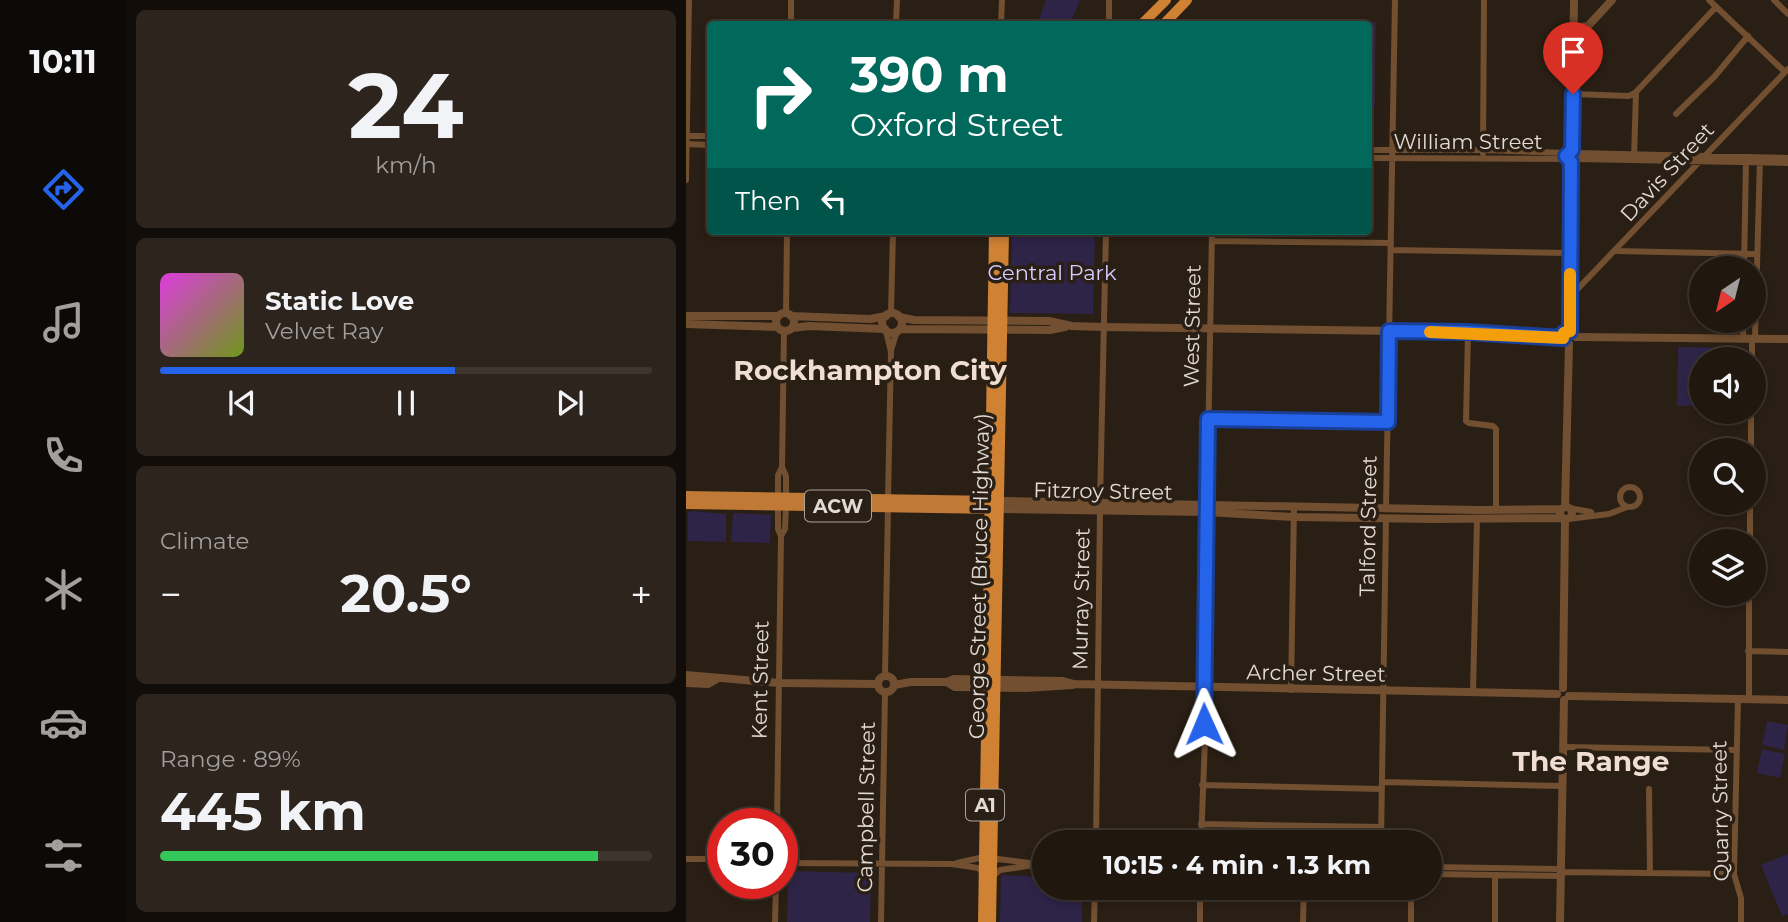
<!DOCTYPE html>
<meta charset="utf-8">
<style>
:root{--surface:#20170f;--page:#2d241d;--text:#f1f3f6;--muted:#a29f9e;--line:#3d362f;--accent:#2563eb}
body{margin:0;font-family:Montserrat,sans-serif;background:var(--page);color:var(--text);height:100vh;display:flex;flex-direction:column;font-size:26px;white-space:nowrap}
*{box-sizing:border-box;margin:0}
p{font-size:23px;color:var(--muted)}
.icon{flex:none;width:38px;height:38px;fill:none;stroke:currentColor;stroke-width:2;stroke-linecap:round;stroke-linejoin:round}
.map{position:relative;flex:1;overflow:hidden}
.side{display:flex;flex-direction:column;gap:10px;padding:10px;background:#120d08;width:560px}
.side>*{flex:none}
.banner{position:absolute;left:21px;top:21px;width:665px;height:214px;border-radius:7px;box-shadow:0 4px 10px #0003,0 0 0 2px var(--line);background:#00695c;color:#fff;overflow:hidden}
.needle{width:46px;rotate:215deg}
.buttons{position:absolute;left:1003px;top:256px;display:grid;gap:14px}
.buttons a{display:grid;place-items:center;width:77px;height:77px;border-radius:50%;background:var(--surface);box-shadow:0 4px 10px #0003,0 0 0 2px var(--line);font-size:35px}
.speed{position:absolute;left:21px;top:808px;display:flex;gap:14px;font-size:35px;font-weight:700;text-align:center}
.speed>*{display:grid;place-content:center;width:91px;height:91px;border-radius:50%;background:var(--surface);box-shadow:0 4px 10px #0003,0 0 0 2px var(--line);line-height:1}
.speed .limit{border:10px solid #d22;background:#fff;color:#111}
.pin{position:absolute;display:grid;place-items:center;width:60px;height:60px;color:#fff;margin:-72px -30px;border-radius:50% 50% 50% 0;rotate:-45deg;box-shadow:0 0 7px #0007}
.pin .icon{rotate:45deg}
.me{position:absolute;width:77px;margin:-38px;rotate:359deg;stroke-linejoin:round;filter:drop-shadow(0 0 5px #0008)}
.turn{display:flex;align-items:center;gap:24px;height:147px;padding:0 28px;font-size:32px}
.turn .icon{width:91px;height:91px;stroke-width:2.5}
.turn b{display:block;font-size:49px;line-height:60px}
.then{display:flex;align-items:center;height:66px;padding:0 28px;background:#0003;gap:14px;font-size:26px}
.big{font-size:52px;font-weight:700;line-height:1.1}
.side .widget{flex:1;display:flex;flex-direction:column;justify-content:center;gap:10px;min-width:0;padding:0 24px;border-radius:10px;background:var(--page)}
.side .dial{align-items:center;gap:0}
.dial b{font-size:91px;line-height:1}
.song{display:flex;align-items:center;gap:21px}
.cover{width:84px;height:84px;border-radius:10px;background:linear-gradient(135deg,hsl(300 70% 55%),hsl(80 70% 35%))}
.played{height:7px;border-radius:4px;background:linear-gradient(90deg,var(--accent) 60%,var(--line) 60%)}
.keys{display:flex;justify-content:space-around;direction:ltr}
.heat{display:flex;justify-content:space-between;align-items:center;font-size:38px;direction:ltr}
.charge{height:10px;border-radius:5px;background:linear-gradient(90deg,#34c759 89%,var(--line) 0)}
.trip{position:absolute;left:346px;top:830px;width:410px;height:70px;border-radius:35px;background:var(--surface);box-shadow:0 4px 10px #0003,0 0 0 2px var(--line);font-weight:700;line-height:70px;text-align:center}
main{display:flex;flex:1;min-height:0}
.tabs{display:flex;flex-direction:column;width:126px;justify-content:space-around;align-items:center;background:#0d0906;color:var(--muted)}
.tabs .icon{width:49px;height:49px}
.tabs .selected{color:var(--accent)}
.tabs b{font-size:32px;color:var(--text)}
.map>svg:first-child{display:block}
.green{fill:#2e2448}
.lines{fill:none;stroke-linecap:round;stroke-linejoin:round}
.minor{stroke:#714f30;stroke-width:6}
.tertiary{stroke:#714f30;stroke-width:8}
.primary{stroke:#c07a35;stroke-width:10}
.trunk{stroke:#d08234;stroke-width:10}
.route-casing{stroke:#184099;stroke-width:18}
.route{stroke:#2563eb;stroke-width:12}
.slow{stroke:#f59e0b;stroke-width:12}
.labels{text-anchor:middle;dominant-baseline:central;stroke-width:7;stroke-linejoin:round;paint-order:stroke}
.shield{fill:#2a1f14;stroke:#aba29a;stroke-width:2}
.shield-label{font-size:19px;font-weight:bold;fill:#e2dad4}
.street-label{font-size:21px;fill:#e2dad4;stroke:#2a1f14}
.park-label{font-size:21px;fill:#d7cdfe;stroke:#2a1f14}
.district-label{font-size:28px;font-weight:bold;fill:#efded1;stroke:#2a1f14}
</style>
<main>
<nav class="tabs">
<b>10:11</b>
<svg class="icon selected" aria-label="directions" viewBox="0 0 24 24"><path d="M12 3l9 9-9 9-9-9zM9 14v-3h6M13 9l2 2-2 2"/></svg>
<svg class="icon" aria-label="music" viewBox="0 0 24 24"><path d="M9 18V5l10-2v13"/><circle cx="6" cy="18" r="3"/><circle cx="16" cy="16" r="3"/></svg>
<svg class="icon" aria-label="phone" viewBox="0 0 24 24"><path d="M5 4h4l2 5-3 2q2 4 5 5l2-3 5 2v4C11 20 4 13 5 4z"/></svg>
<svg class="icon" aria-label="climate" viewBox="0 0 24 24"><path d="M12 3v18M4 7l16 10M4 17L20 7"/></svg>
<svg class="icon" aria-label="car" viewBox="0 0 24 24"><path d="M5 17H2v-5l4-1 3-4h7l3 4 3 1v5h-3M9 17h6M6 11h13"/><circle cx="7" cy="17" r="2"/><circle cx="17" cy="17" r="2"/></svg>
<svg class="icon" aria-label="filters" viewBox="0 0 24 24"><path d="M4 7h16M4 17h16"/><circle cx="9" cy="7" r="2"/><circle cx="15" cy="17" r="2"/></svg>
</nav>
<section class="side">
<div class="widget dial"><b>24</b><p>km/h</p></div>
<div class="widget">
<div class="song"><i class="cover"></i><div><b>Static Love</b><p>Velvet Ray</p></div></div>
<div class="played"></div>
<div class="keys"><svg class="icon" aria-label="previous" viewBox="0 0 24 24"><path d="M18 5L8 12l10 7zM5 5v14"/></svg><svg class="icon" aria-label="pause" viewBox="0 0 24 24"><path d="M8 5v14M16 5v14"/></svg><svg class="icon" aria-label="next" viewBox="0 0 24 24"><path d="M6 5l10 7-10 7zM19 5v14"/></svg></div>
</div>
<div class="widget"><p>Climate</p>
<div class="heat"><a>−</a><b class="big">20.5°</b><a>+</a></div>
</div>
<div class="widget"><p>Range · 89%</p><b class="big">445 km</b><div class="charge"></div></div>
</section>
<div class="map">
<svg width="1102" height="922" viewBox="0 0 1102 922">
<rect width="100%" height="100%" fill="#2a1f14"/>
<path class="green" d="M360,0H394L384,24H351Z
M637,21L690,22L689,107H683L682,24H637Z
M326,231H409L407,314L324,313Z
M992,347L1052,348V359H1015V406H991Z
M5,511L40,514V542L2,541V513Z
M49,513L85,515L84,543L45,542L47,514Z
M1081,721L1102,725L1098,750L1076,745Z
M1076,749L1099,754L1094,778L1071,773Z
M1102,854V914L1096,916L1075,865Z
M102,871L185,873L184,922H101Z
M315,875L359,877V887H396V922H314Z"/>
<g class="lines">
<path class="minor" d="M423,0V24
M1023,0L1099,72
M1088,0L1102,14
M105,24V0
M210,24L211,0
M315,24L316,0
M950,92L1030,7
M887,94L943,96L950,92L948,159
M990,114L1029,76L1062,36
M0,136H24
M0,144L24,145
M682,150H797L881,153
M797,153L798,0
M891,153L1102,158
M682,158L881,159
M890,159L1102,163
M0,180L3,0
M526,241L705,243
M705,250L884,253
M930,251L1070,254
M1058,268L1060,161
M884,297L1102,69
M100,313L101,231
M205,313L207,231
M200,331L205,352L202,499
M782,332L780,421L783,423L807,426L810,429V510
M1057,338V320
M1069,338L1074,159
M205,350L211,331
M1066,359V339
M522,419L702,422
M1065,450V411
M96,467L100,476V496
M934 497a10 10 0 1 1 20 0a10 10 0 1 1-20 0Z
M92,496V475L96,467L98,331
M414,502L420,231
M521,504L526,231
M92,505V529L95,536
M700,508L709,0
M883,508L905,512
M882,519L923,514L941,507
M1064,541V502
M1063,593V700
M1062,651L1102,652
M199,676L202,507
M605,690L608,506
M787,693L791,519
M1052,699L1048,874L1055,898V922
M878,747L1050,750
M696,782L876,786
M516,785L696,789
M963,789L964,873
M91,824L95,536L99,529L100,505
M515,824L695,827
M410,842L414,510
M515,842L519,740L520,512
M695,842L700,518
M0,859H37
M306,862L312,859L359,865
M96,863L266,864L292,868L298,873
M271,863L298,857
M744,867L875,869
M875,872L1048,874
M744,874L875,876
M307,876L314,870L348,865
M514,887V922
M89,922L90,884
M195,922L199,693
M408,922L409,887
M617,922L618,887
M725,922V887
M809,922V875"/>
<path class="tertiary" d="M888,28L902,26L926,0
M886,150L888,0
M880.5 156a5.5 5.5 0 1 1 11 0a5.5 5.5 0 1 1-11 0Z
M90 322a9 9 0 1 1 18 0a9 9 0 1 1-18 0Z
M196 323a10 10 0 1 1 20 0a10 10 0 1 1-20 0Z
M0,316H92
M105,316L184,319L200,316
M213,317L228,320L363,321L386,326L417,327L782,332L877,338
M0,324L91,327
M106,328L123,326L199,329
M214,329L364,330L379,327
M884,331L885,162
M890,337L1102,339
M313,501L791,510L875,509
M874 513a6 6 0 1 1 12 0a6 6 0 1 1-12 0Z
M879,507L883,344
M313,509L520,512L608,517L747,519L875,518
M0,675L93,683L191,684
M192 684a8 8 0 1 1 16 0a8 8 0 1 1-16 0Z
M261,682L269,687L340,688L386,685
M0,683L22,684L31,679
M208,685L225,682H261L268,679L377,681L388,684L871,694
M877,688L879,520
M883,696L1102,700
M874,922L878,700"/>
<path class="primary" d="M0,496L311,501
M0,504L311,509"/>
<path class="trunk" d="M456,24L480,0
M478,24L501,0
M297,922L308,231
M305,922L318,231"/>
</g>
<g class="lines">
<g class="route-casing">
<path id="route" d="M518,724L522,419L702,422L703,331L782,332L877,338L878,333L884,331L885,162L880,156L886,150L887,94"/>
</g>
<use href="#route" class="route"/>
<path class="slow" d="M744,332L877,338L878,333L884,331V274"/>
</g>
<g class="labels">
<g class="shield">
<rect x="119" y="490.5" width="66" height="31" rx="5"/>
<rect x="280" y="789.5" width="38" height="31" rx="5"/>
</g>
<g class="shield-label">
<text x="152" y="506">ACW</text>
<text x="299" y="805">A1</text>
</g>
<g class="street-label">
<text x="782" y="141">William Street</text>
<text transform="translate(981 172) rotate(-47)">Davis Street</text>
<text transform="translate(506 326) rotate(-89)">West Street</text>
<text transform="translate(417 491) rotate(1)">Fitzroy Street</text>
<text transform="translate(682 526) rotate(-89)">Talford Street</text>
<text transform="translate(293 576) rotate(-89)">George Street (Bruce Highway)</text>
<text transform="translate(395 599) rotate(-89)">Murray Street</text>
<text transform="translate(630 673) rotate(1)">Archer Street</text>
<text transform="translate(74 680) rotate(-89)">Kent Street</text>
<text transform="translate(180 807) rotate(-89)">Campbell Street</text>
<text transform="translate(1034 811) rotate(-91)">Quarry Street</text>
</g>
<g class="park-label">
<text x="366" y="272">Central Park</text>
</g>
<g class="district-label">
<text x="184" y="370">Rockhampton City</text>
<text x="905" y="761">The Range</text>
</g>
</g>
</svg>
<div class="buttons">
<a><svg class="needle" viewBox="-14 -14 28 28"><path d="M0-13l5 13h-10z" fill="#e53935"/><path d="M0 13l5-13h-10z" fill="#a29f9e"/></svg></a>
<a><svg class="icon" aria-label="sound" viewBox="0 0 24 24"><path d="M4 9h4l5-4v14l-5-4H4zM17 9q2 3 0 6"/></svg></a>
<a><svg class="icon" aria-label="search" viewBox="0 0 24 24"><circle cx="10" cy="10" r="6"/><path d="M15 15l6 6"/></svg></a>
<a><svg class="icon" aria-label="layers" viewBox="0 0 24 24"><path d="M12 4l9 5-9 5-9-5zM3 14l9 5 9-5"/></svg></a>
</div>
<div class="speed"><div class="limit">30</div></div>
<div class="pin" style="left:887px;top:94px;background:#d93025"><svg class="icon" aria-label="arrive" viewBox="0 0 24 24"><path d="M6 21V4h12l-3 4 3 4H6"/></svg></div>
<svg class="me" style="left:518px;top:724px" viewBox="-20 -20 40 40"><path d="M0-17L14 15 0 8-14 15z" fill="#2563eb" stroke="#fff" stroke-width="4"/></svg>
<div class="trip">10:15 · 4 min · 1.3 km</div>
<div class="banner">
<div class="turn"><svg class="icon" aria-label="right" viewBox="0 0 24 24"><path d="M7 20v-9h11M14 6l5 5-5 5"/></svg><div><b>390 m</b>Oxford Street</div></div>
<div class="then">Then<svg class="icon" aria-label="left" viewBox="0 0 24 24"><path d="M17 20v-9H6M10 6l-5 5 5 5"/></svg></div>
</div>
</div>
</main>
